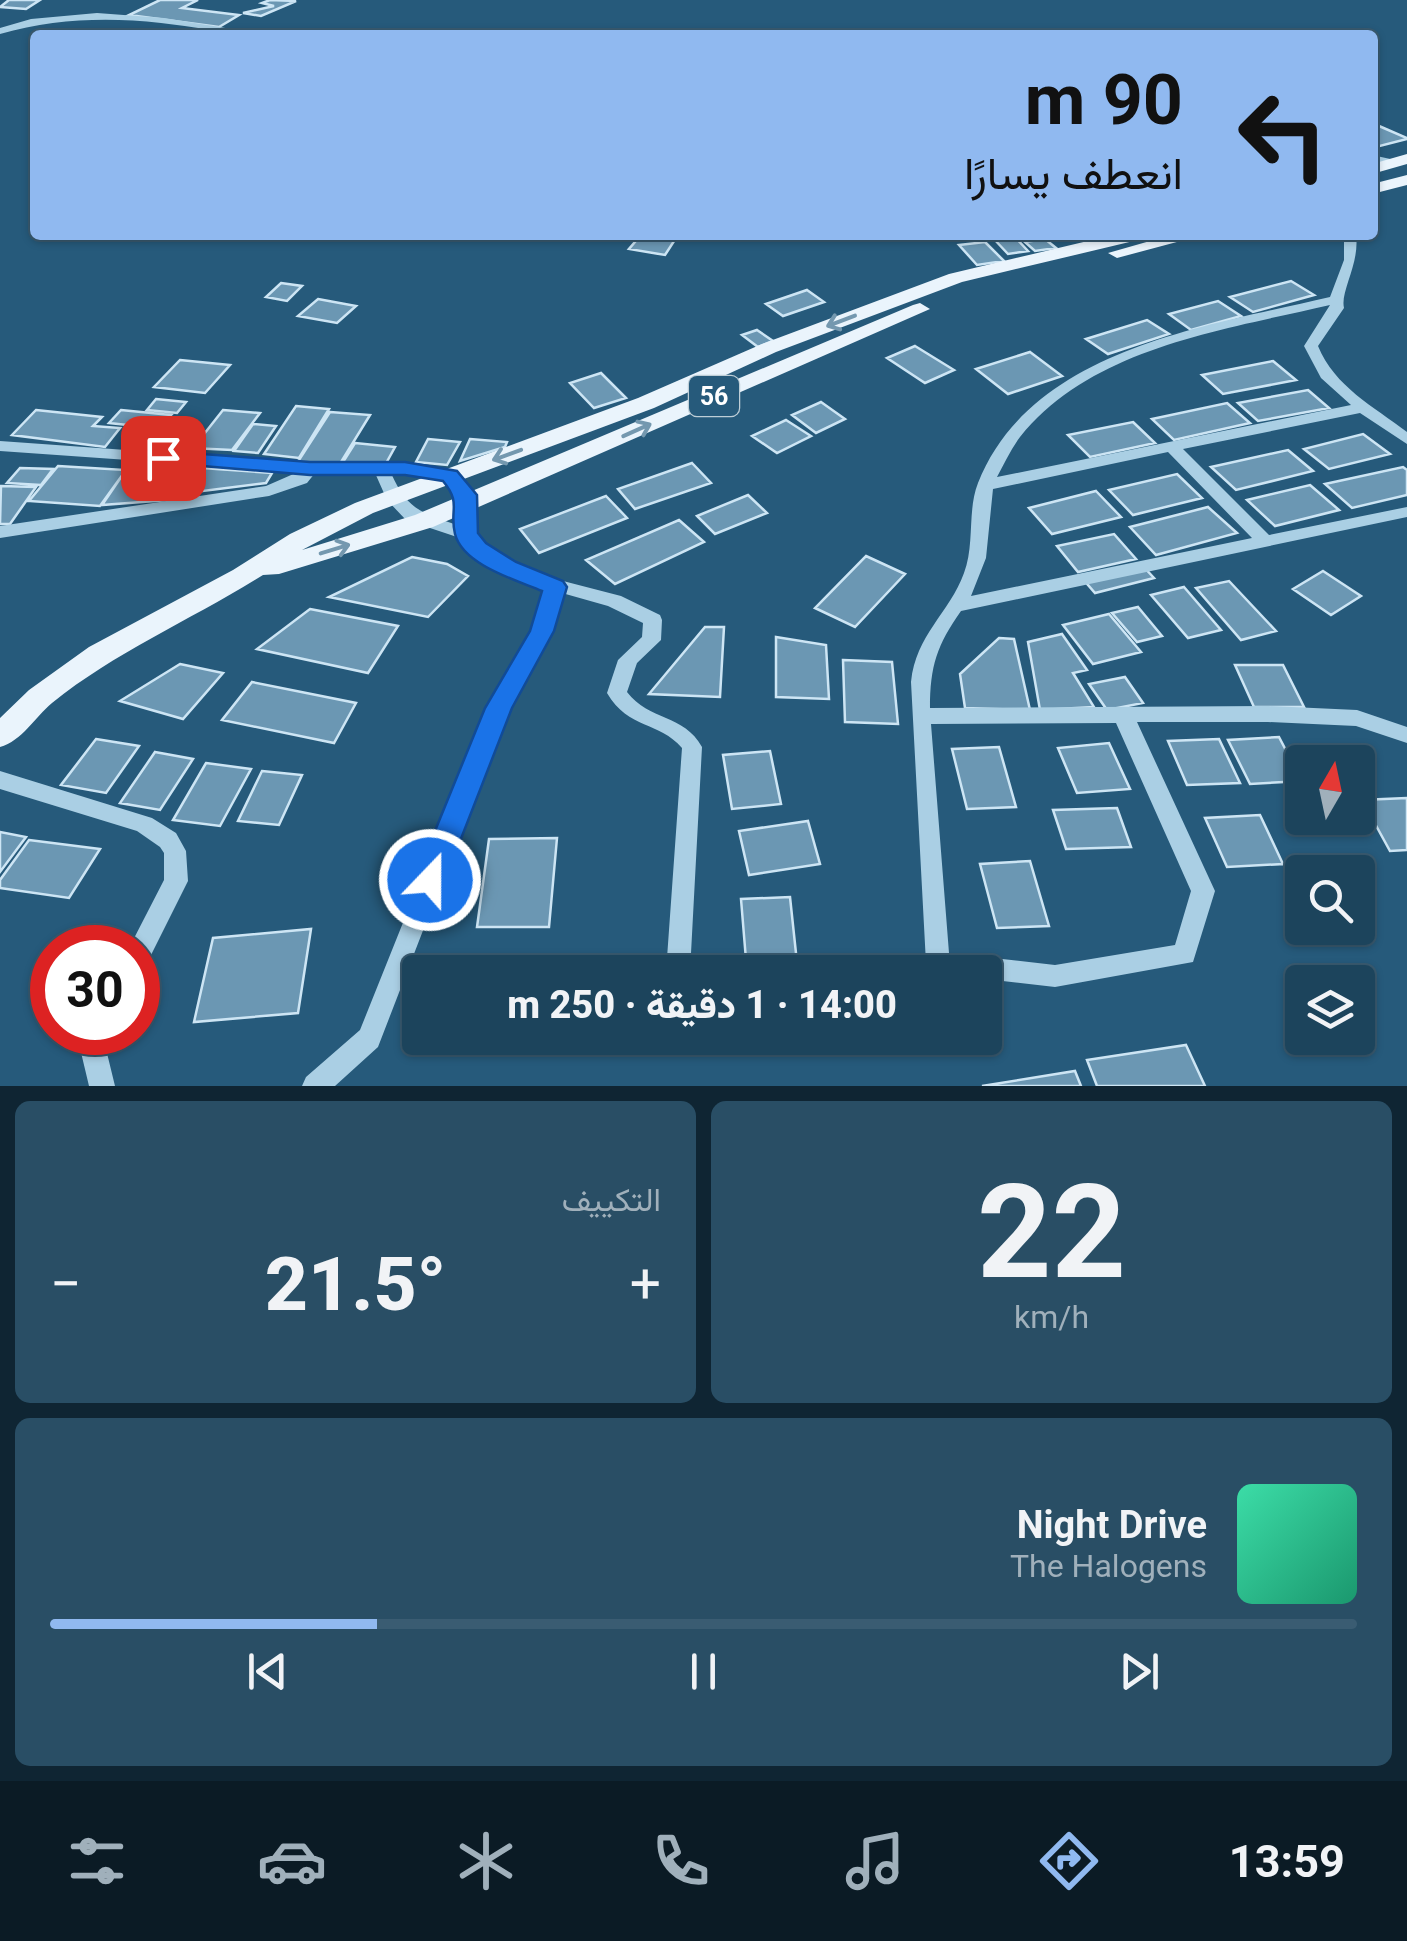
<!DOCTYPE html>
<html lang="ar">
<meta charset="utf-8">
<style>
:root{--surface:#1c445c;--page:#294e65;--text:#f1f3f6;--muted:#a0b0bb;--line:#3a5c72;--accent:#90b9f0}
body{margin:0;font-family:Roboto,Vazirmatn,sans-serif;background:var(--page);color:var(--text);direction:rtl;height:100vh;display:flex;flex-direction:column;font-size:38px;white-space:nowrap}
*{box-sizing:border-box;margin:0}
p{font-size:32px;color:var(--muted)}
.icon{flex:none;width:55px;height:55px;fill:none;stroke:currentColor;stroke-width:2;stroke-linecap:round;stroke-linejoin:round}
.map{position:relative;height:1086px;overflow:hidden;direction:ltr}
.panel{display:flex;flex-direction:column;gap:15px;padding:15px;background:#0f2533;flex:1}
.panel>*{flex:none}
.guide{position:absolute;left:30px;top:30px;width:1348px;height:210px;border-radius:10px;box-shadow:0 2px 8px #0004,0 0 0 2px var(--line);direction:rtl;background:#90b9f0;color:#111;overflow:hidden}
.needle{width:65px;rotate:9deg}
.tools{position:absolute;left:1285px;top:745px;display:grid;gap:20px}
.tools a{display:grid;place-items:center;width:90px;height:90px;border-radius:10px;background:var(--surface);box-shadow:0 2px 8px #0004,0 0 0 2px var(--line);font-size:50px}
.speed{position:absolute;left:30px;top:925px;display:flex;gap:20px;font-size:50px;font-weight:700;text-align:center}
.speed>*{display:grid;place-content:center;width:130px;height:130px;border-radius:50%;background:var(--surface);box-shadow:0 2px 8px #0004,0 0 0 2px var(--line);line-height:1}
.speed .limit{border:15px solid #d22;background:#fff;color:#111}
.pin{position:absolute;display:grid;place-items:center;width:85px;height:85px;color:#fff;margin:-42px;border-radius:20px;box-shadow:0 5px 15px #0006}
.me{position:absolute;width:110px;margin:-55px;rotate:22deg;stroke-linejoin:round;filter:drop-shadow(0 0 8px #0008)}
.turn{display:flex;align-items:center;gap:35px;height:210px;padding:0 30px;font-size:45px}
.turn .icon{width:130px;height:130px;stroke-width:2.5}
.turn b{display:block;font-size:70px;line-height:85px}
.big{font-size:75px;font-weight:800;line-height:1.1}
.panel .tile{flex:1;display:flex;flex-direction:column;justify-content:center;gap:15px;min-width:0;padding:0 35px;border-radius:15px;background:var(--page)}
.panel .dial{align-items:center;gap:0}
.dial b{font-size:130px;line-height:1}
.song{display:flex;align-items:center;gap:30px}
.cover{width:120px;height:120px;border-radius:15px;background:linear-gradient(135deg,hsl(160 70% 55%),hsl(160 70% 35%))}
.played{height:10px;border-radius:5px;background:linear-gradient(90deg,var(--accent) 25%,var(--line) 25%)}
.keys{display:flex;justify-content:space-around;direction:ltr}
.heat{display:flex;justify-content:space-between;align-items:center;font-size:55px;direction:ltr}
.panel .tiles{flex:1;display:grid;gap:15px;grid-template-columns:1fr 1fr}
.tile:last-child{grid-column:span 2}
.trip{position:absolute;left:402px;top:955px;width:600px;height:100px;border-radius:10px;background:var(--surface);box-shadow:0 2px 8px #0004,0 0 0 2px var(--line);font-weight:800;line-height:100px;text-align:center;direction:rtl}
.tab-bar{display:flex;height:160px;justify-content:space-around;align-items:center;background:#0b1b25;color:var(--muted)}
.tab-bar .icon{width:70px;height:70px}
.tab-bar .selected{color:var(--accent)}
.tab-bar b{font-size:45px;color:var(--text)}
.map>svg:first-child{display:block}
.building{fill:#6b97b3;stroke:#cde5f4;stroke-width:2.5}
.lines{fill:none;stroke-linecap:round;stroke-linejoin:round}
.minor{fill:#aacfe4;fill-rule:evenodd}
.major{fill:#eaf4fc;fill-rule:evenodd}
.oneway{stroke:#7498af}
.route{fill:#1a73e8;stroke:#114b97;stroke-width:2.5}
.labels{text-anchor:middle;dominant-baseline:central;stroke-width:10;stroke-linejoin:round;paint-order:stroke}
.shield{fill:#265a7b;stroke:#beced7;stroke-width:2.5}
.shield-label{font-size:25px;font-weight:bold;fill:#fff}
</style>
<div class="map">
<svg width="1407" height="1086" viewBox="0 0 1407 1086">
<rect width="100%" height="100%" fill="#265a7b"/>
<path class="building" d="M9,0H40L26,9L0,7Z
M160,0H198L182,8L239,15L219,27L129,15Z
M270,0L296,1L261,16L243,13L274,6L262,3Z
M1379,126L1407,138V139L1372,148V127Z
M641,235H678L665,255L629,249Z
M1013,235L1028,251L1008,254L993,238Z
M1045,239L1056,248L1035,251L1025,242Z
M985,242L1004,261L977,265L959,245Z
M1291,281L1314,295L1253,312L1230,297Z
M281,283L302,286L287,301L266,297Z
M807,290L824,302L783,316L766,304Z
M318,299L356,306L337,323L298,316Z
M1218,301L1241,316L1191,330L1169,314Z
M1147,320L1169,334L1108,354L1086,339Z
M757,330L773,341L758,347L742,335Z
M915,346L954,370L925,383L887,358Z
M1030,352L1062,376L1008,394L976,369Z
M180,360L230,365L205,393L154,387Z
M1273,361L1296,380L1223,394L1202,375Z
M601,373L626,398L594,408L570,383Z
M1308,390L1329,408L1258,421L1238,403Z
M156,399L186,402L177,413L147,410Z
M821,402L845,419L816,433L792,415Z
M1227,403L1250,423L1174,440L1152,419Z
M296,406L329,409L299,458L264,454Z
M36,410L102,417L93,426L120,428L105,447L12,435Z
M121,410L171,415L165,421L176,422L157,445L132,443L146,427L109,423Z
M223,410L260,413L232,450L170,447L175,441L197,443Z
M330,412L370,415L338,467L297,463Z
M786,420L811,436L777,453L752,436Z
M1133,422L1155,443L1090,457L1068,435Z
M253,424L276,426L258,453L234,451Z
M1363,434L1390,454L1329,469L1304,449Z
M428,439L460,442L447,465L416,462Z
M470,439L507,442L505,447L460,461Z
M355,443L395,447L384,467L343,462Z
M1288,450L1313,471L1236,490L1211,467Z
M692,463L711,483L635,509L618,489Z
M130,464L199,467L181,499L102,505Z
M58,466L126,470L100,506L29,501Z
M1403,467L1407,470V495L1352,508L1325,484Z
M20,468L53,469L41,485L7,483Z
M202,468L272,473L266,483L187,493Z
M1177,474L1202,498L1133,515L1109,490Z
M1310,485L1339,510L1275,526L1247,500Z
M1,486L36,487L10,524H0Z
M1096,491L1121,517L1052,534L1029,508Z
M748,495L767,513L715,534L697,516Z
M606,496L627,518L539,553L520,529Z
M1208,507L1237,533L1156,555L1130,527Z
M679,520L704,542L615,584L586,560Z
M1114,534L1136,559L1078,572L1057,546Z
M866,556L905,574L855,627L815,608Z
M412,557L447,564L468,576L428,617L329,597Z
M1141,564L1154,578L1095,593L1082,578Z
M1323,571L1361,596L1331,615L1293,589Z
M1229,581L1276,631L1241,640L1196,588Z
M1184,587L1221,630L1188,638L1151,595Z
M1138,607L1162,636L1137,642L1112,613Z
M310,609L398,626L368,673L257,649Z
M1109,614L1141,652L1093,664L1063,625Z
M705,627H724L720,697L649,694Z
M1062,634L1087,670L1073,673L1094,707L1040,710L1028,642Z
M776,637L826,645L829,699L776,697Z
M999,638L1014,639L1030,710L965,708L960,674Z
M843,660L892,662L898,724L845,722Z
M180,664L223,673L183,719L120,701Z
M1235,665H1283L1304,707H1254Z
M1125,677L1143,703L1107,710L1089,684Z
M252,682L356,703L334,743L222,720Z
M1279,737L1302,781L1250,784L1228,740Z
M96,739L139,746L106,793L61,785Z
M1219,739L1240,783L1187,785L1168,741Z
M1109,743L1130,789L1077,793L1058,748Z
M999,747L1016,807L967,809L952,749Z
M770,751L781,804L732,809L723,755Z
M155,752L193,759L160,810L120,803Z
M206,763L251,769L220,826L173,820Z
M262,771L302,775L279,825L238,821Z
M1407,798V850L1390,851L1362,800Z
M1117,808L1131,847L1066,849L1053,810Z
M1260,815L1283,864L1227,867L1205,818Z
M808,821L820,864L749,875L739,831Z
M0,832L26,837L0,872Z
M557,838L549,927H477L489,839Z
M29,840L100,849L69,898L0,888V880Z
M1030,861L1049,926L997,928L980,864Z
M1340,863L1345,872H1302V903L1284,865Z
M790,897L798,972H747L741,899Z
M311,929L298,1013L194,1022L213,938Z
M1186,1045L1205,1086H1097L1087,1060Z
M1075,1071L1081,1086H982Z"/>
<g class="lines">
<path class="minor" d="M97,13L164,18L269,35C232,35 197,27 161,23C105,17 54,19 0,34V28L31,19Z
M1372,155L1404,162L1398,165L1372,161Z
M1344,235H1356C1360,264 1340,291 1344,308L1318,346C1335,387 1373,406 1407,432V444L1360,413L1183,449L1269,535L1407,507V517L961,611C937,645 930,666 930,708L1268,706L1357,710L1407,727V743L1356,726L1268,722H1137L1215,891L1193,962L1055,987L985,979V972L929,971L926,963L911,682C916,634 949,614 964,573C975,544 967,511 978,483C1031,349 1207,326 1330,297L1344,260ZM1330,305L1304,346L1321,378L1351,405L997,477C1004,464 1011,449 1020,437C1092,347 1224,330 1330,305ZM1168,452L1252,538L971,596L986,558L993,489ZM1116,723L1191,891L1175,945L1055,965L949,953L931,724Z
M0,441L310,463H405L455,471L471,487L475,533L483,545L536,574L621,596L660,615L662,620L661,640L637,663L627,692C649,721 684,714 702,747L690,972H666L682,748C659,721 629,730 607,693L618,660L642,637L643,623L608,606L562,593L551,631L509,708L378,1047L335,1086H302L306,1077L360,1030L489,708L533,631L545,588L524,582L471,553L460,538L406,520L387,500L375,473H315L307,483L269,496L0,538V526L266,486L298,472L0,451ZM391,473L444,479L455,489L457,525C421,513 407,509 391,473Z
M0,771L152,818L176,833L186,851L188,881L147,963L138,966V948H129L164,880V853L160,847L137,831L0,789Z
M84,1032H111L105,1045L115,1086H89L79,1044Z"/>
<path class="major" d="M1407,154V164L1372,174V164Z
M1407,175V185L1372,194V184Z
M1113,235H1145L1142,239L962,282L776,352L654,408L373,513L302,550L415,515L913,305L920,303L930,309L433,527L279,574L263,575C193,619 117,651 52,703C35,717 22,741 0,747V718L29,690L89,647L233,570L290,534L355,503L638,398L762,344L949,274Z
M1171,235H1203L1117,258L1108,253Z"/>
</g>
<defs><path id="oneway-shaft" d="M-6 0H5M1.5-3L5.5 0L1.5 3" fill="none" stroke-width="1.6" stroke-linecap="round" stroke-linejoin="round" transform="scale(2.5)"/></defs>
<g class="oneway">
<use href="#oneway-shaft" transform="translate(841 321) rotate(159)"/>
<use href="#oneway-shaft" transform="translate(637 430) rotate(-24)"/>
<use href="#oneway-shaft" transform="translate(507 455) rotate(160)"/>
<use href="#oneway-shaft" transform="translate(335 549) rotate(-17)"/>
</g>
<path class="route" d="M163,451L310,462H405L457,471L477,495L478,533L486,543L516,562L563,581L567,587L554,631L512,708L441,890L430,893L419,890L415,880L485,708L530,631L542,591C516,580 463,565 455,534C449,509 462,504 443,481L405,475H310L155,462L152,458L155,453Z"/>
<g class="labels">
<rect class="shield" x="689" y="376" width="50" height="40" rx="8"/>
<g class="shield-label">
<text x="714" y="396">56</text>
</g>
</g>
</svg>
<div class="tools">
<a><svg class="needle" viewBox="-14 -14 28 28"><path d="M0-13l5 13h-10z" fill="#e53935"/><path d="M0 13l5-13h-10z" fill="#a0b0bb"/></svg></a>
<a><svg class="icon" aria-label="search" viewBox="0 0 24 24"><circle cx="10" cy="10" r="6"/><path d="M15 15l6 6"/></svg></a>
<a><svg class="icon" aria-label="layers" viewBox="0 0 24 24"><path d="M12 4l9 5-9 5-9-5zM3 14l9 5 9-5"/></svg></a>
</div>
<div class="speed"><div class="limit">30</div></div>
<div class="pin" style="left:163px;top:458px;background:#d93025"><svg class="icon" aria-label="arrive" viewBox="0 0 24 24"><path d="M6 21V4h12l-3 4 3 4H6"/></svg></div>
<svg class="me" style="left:430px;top:880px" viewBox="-20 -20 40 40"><circle r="17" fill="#1a73e8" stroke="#fff" stroke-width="3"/><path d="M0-11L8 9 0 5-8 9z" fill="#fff"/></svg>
<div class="trip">14:00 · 1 دقيقة · 250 m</div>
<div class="guide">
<div class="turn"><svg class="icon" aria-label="left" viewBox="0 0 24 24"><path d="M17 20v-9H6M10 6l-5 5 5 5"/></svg><div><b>90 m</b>انعطف يسارًا</div></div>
</div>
</div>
<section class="panel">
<div class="tiles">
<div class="tile dial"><b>22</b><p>km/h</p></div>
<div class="tile"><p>التكييف</p>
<div class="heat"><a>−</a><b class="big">21.5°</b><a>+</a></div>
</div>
<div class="tile">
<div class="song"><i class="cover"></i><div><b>Night Drive</b><p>The Halogens</p></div></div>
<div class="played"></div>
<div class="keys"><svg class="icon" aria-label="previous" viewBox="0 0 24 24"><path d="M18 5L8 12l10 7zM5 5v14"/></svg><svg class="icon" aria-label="pause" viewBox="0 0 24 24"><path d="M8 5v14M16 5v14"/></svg><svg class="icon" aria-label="next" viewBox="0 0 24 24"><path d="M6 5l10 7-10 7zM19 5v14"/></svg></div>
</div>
</div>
</section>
<nav class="tab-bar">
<b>13:59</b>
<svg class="icon selected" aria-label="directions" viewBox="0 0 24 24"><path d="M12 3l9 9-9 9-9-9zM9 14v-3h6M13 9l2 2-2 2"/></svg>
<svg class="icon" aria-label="music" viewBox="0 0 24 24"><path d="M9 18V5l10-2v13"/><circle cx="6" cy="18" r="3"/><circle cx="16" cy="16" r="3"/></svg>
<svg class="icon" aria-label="phone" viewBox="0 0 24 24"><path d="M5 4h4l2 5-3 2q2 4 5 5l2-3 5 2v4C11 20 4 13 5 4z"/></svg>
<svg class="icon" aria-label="climate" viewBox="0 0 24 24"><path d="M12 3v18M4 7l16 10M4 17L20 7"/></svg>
<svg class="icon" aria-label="car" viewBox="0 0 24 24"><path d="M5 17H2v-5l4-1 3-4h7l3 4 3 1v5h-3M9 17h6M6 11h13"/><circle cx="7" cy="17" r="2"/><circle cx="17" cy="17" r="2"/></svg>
<svg class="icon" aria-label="filters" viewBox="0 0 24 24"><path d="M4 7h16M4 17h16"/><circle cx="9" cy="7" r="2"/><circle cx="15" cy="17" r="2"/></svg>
</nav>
